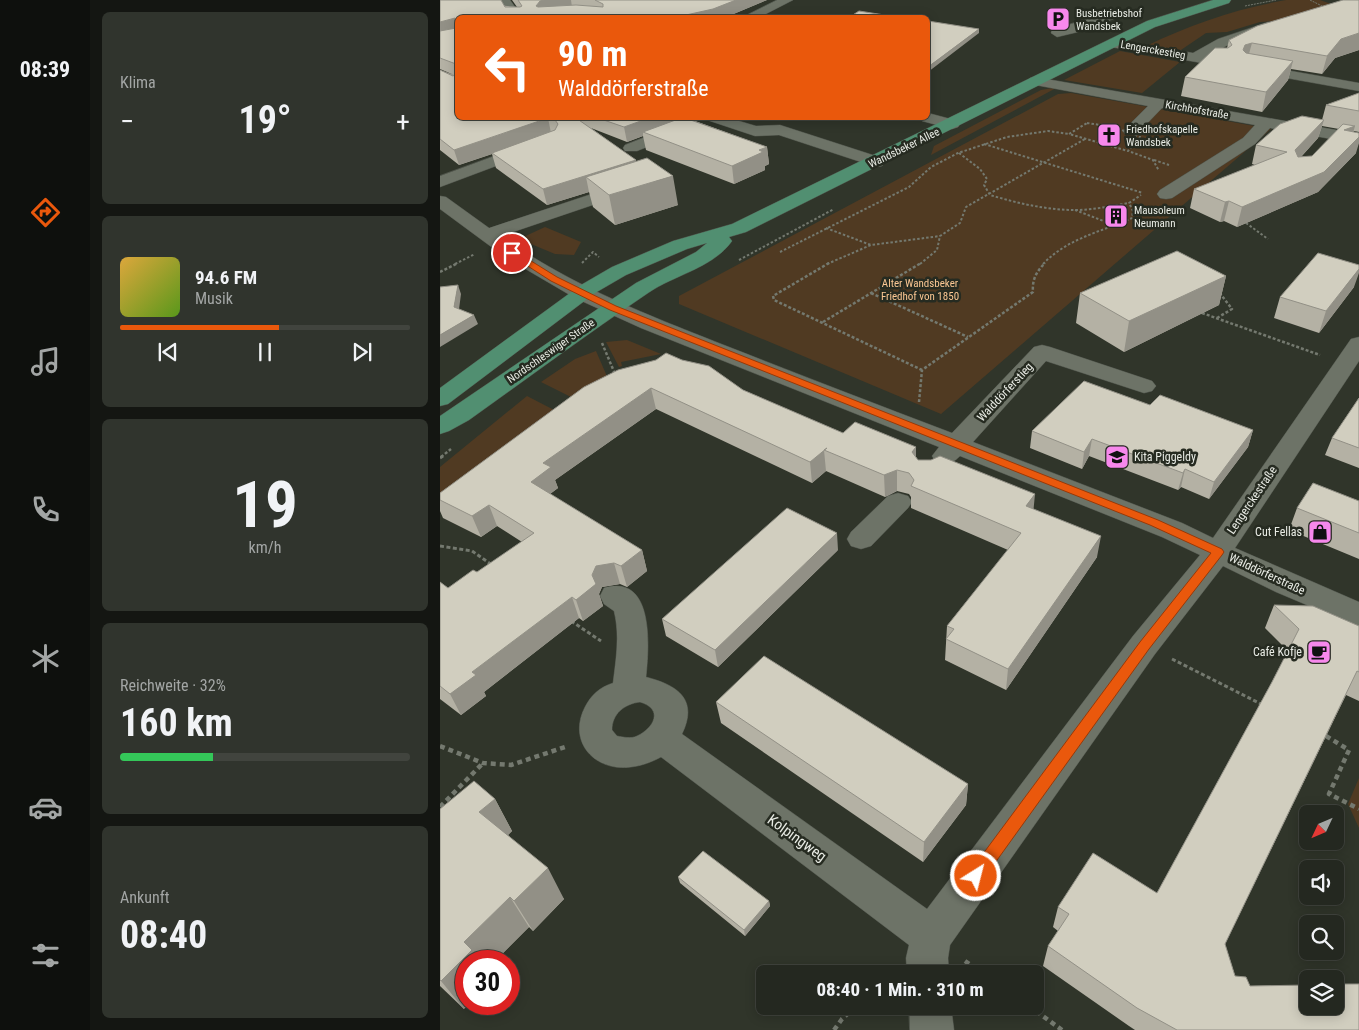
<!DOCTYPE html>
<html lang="de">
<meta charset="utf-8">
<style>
:root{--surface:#242820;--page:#30342d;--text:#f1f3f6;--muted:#a3a6a5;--line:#41443e;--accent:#ea580c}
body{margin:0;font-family:"Roboto Condensed",sans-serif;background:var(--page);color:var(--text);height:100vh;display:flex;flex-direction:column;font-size:19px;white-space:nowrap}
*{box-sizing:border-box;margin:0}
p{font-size:16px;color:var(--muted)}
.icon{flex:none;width:28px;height:28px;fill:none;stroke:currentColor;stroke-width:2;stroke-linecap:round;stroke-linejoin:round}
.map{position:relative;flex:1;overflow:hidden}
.panel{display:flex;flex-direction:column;gap:12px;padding:12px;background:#141612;width:350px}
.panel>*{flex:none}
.banner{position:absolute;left:15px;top:15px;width:475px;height:105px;border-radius:8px;box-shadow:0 2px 12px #0003,0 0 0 1px var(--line);background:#ea580c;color:#fff;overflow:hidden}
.needle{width:32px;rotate:226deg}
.controls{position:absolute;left:859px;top:805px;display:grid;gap:10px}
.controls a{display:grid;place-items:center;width:45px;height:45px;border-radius:8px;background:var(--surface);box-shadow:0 2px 12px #0003,0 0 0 1px var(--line);font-size:25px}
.speed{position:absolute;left:15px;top:950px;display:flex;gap:10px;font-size:25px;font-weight:700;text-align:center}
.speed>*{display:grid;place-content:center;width:65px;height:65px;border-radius:50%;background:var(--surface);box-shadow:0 2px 12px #0003,0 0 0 1px var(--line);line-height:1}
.speed .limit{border:8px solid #d22;background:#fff;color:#111}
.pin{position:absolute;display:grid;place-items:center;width:42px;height:42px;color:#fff;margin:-21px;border:2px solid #fff;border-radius:50%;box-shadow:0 1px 5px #0007}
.me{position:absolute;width:55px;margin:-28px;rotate:36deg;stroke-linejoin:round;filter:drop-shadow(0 0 4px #0008)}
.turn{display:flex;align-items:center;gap:18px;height:105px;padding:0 20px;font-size:22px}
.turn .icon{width:65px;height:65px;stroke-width:2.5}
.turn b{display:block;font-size:35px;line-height:42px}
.big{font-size:38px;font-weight:700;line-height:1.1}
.panel .tile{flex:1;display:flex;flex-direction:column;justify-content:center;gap:8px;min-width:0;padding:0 18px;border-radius:8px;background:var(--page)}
.panel .dial{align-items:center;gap:0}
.dial b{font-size:65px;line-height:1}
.song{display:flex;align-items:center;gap:15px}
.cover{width:60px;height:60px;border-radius:8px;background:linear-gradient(135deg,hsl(40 70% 55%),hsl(90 70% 35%))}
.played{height:5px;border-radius:2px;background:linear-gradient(90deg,var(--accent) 55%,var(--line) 55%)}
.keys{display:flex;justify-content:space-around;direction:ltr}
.heat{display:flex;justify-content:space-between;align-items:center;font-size:28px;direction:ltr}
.charge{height:8px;border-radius:4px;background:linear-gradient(90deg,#34c759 32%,var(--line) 0)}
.trip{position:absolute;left:316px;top:965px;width:288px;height:50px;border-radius:8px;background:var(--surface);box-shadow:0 2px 12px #0003,0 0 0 1px var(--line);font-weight:700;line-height:50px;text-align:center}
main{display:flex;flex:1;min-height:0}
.tabs{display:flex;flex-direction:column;width:90px;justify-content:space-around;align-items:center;background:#0e100d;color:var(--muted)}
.tabs .icon{width:35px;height:35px}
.tabs .on{color:var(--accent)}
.tabs b{font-size:22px;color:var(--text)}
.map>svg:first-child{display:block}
.green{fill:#503a22}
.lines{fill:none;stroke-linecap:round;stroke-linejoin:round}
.minor-casing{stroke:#4e534a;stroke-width:1}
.major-casing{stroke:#4e534a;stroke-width:1}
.path-far4{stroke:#74796f;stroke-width:1;stroke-dasharray:2 1;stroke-linecap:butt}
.path-far3{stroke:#74796f;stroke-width:2;stroke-dasharray:2.5 2;stroke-linecap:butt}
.path-far2{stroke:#74796f;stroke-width:2.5;stroke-dasharray:3 2;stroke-linecap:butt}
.path-far1{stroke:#74796f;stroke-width:3;stroke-dasharray:4 2.5;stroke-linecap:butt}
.path{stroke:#74796f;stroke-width:4.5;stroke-dasharray:5 4;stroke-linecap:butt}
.minor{fill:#6d7367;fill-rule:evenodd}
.major{fill:#518f71;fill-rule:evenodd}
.wall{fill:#b4b1a4;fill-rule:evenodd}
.shaded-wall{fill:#929086}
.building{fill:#d1cebf;stroke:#929086}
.route{fill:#ea580c;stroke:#983908}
.labels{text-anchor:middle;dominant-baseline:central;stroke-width:5;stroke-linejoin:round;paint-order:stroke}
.far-poi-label{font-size:11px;fill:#e9ece5;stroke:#262b21;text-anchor:start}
.far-street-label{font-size:11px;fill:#e9ece5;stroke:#262b21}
.far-park-label{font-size:11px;fill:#fac793;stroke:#262b21}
.street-label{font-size:12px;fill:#e9ece5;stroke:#262b21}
.poi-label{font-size:12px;fill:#e9ece5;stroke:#262b21;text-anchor:end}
.near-street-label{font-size:15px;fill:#e9ece5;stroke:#262b21}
</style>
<main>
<nav class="tabs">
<b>08:39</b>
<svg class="icon on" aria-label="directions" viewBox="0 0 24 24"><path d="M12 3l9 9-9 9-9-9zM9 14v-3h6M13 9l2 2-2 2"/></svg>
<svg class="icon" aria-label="music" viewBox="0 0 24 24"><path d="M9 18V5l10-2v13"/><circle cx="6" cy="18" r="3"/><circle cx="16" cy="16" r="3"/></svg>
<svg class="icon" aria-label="phone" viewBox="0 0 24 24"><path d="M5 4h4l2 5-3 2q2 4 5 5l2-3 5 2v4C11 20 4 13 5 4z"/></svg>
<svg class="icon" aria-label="climate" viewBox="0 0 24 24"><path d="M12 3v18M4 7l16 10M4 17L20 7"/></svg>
<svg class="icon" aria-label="car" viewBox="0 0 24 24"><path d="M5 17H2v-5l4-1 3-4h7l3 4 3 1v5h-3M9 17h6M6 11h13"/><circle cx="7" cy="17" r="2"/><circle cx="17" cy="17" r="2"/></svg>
<svg class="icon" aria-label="filters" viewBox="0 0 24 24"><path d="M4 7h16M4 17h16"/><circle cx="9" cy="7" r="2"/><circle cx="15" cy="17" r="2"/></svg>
</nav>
<section class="panel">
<div class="tile"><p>Klima</p>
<div class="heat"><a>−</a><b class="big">19°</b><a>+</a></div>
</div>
<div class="tile">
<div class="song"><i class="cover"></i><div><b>94.6 FM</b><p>Musik</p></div></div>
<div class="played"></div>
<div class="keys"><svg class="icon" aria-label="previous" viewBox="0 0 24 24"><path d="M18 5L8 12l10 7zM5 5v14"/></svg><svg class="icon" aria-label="pause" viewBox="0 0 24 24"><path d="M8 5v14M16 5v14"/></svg><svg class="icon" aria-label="next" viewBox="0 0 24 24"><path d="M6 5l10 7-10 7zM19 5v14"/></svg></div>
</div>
<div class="tile dial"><b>19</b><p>km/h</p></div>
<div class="tile"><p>Reichweite · 32%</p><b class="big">160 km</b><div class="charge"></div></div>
<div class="tile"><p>Ankunft</p><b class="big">08:40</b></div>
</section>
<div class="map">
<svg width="919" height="1030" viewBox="0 0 919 1030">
<rect width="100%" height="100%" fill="#30352a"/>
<path class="green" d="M846,0H880L894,5L856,20L820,22L787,32L766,33L738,52L706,46C752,24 795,9 846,0Z
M680,51L740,62L702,93L624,80Z
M618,87L491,155L494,146L601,90Z
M631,93L831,129L501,414L239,304V296L618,94Z
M105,227L141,242L134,255L115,254L79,239Z
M187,340L221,354L181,362L182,366L179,367L166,342Z
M156,351L169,381L133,398L101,382L135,359Z
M87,396L116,411L0,497V467Z
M919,778V828L908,804Z"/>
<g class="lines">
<g class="minor-casing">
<path id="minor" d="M58,0H70L83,18H70Z
M337,0H353L318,18H301Z
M672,11L676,12L678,15L676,18L638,32L617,37L611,33L612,30Z
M829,22L835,26L833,29L788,45L768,56L784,59L786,62L784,65L779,66L671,47L664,43L671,39L753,53L778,39Z
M812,64L919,83V91L807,71L805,68L807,65Z
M595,77L919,134V144L830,128L815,144L732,198L726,199L720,198L717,194L720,190L803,138L815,125L722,108L697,134H685L683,131L708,106L590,84L588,81L590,78Z
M488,113L518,121L520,124L518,127L512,129L482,121L480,118H488Z
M267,118H289L316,126L340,125L442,158L444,162L442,166L436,167L339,135L315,136L270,121Z
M238,124L244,126L246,129L244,132L197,151H185L183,148L185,145Z
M90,143L96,145L98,148L96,151L0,187V176Z
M185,183L191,184L194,188L191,192L61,236C131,286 210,316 289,347C363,376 438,405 512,433L594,347L602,345L610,347L712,381L716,386L712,391L704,393L606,361L533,442L742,523L773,538L911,339L919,337V361L795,548L919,602V627L836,592L783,566L715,654L510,945L508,958L509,974H467L466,958L469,945L221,757C212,762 201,766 191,767C155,772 127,742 145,707C151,695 160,687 173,683C176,659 180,635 174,611L164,604L160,596L164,588C215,573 209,648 206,677C237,685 259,699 242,734L487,909L693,636L760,555L722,537L520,456C512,464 507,465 496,462L492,456L499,447L201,328L135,298L65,257L0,209V196L6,197L49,228ZM200,702C224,709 214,728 197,736C191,739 183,737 177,736L172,730C172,714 184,704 200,702Z
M458,493L468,496L472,502L468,508L431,546L421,549L411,546L407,539L411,532L448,496Z
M469,1006H511L514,1030H470Z"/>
</g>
<g class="major-casing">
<path id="major" d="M773,0H791L789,3L715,27L306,232L289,237L292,241C273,268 234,275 208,293C147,334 88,378 29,420L9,431L0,434V416L196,283L256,252L267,243L247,249L186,275L155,293L8,404L0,406V388L141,285L172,267L233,241L292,224L707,21Z"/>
</g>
<path class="path-far4" d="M870,0L884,7
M805,6L836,0"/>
<path class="path-far3" d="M647,123L674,127L700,137L688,151L629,134Z
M544,144L703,193
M691,152L713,160L719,171
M519,153L540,169L547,179L544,185L550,195C577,203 606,210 635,210C653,210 671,206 689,203
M714,160L729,165
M635,210L674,225
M806,223L828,239
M386,228L431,245
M340,252L469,187L491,167L518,153L567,137L608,131L629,134
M299,260L394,209
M142,263L153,252L159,257
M15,264L35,254
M387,264L431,245L500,236
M480,264L497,250L500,236L520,223L526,207L645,139
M603,264C628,238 661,232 692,218L693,211L689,203L701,195"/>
<path class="path-far2" d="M389,263L333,296L334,300L482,370
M0,272L18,263
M431,293L528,337
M762,313L880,355
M777,318L792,309L779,292
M383,322L481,263
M162,343L175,374
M479,402L482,370L593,292C592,280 596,272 605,263
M1,457L11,449"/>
<path class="path-far1" d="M0,458L3,456
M0,546L32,551L52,565
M131,621L161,641
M732,659L823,705"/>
<path class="path" d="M886,736L909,750L889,794L919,809
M0,746L43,763L71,765L128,746
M0,807L43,763
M525,961L543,974
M589,1006L622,1030
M394,1030L402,1019L416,1006"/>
<use href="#minor" class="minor"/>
<use href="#major" class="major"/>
</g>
<path class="wall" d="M0,0L77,7L72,0H327L284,18H18V118H249H247L327,147L329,164L325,166V170L294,184L206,150L203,136L187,142L151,128L196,161L238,205L175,225L153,207L149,192L107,205L56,168L52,154L19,165L0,150V70L14,75L0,69Z
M919,0V50L895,58L882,74L851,69L848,80L822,112L741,96L745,77L787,48L789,40Z
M919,93V132L914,131L913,132L916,153L878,192L797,227L784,221L780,222L750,208L754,189L815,165L812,164L816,145L882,120L886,105ZM882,126L899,129L872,156L861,157L878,138Z
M786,276L779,305L684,352L636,323L640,293Z
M914,287L879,333L834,318L840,297Z
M144,387L303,390L403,433L476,457L478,460L593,509L657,557L566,690L505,660L507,626L568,550L471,508V497L469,494L457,491L445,497L386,471L372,483L216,409L115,480L118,488L110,494L202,550L207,571L187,587L180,584L162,587L159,594L163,606L143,621L139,618L44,692L46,696L21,715L0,699V582L8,588L37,572L82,542L57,526L41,537L3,518L0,511V493Z
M919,398V468L885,455L892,438Z
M710,405L813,430L808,447L769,499L741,487L738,490L649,456L642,469L590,448L592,431Z
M919,501V559L849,530L857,508Z
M398,550L278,667L226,636L222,619Z
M834,605L919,626V701L906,695L785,944L795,976L810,986L919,1030H695L689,1026L603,966L608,946L618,931L613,927L618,907L717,893L832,682L848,651L825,628Z
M276,702L528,784L526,805L483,862L281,723Z
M55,799L72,831L68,835L124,899L93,931L89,927L55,961H26L24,1009L0,986V809Z
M238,877L329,901L330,906L305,936L240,883Z"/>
<path class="shaded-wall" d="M104,0H131L132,7L103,13L96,6L100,1Z
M296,0H327L284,18H237Z
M15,18L18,31L0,36V22Z
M539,29V33L488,72V67Z
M919,33V50L895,58L882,74L887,56L901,39Z
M812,43L807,61L803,50L805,45Z
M853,61L848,80L822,112L826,92Z
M108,118L111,133L52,153V154L19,165L14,150Z
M209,118H249L208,134L203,132V136L187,142L184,127Z
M884,120L878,138L850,169L855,150Z
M915,126L910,144L904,130Z
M919,137V143L916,153L878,192L797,227L802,207Z
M327,147L329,164L325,166V170L294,184L292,166L319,150Z
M196,160L198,176L146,177L149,192L107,205L103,189Z
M233,176L238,205L175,225L169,195Z
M789,201L784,221L780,222L785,202Z
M919,269V273L914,287L879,333L886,311Z
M786,276L779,305L684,352L689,321Z
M18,285L21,294L18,317L14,307Z
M34,315L38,324L0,347V335Z
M211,388L216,409L115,480L118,488L98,503L91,482L103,463Z
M813,430L808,447L769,499L774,482Z
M652,439L649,456L642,469L644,452Z
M476,447V468L472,452Z
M384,450L386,471L372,483L370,462Z
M745,469L741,487L738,490L743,473Z
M457,470V491L445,497L444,475Z
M595,494L593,515L586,506Z
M49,505L57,526L41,537L32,516Z
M397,533L398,550L278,667L275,650Z
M661,536L657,557L566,690L568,669Z
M202,550L207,571L187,587L181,566Z
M174,563L180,584L162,587L159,594L163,606L143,621L136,600L152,575L156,566Z
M132,597L139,618L44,692L46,696L21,715L10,694L32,672Z
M528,784L526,805L483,862L484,842Z
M55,799L72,831L58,845L39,812Z
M108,868L124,899L93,931L74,901Z
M70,897L89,927L55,961H26V1004H29L24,1009L1,981L24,942Z
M329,901L330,906L305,936L304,930Z"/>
<path class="building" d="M0,0H61L65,7H80L82,6L78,0H104L100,1L96,6L98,7L136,5L163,7V4L155,0H296L273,9L237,17L238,18H18V118H136L196,160L103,189L52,153L115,130L118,124L115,120L108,118L14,150L0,139V70L13,76L16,74V64L0,58V31L16,28L15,18L0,22Z
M903,0H919V33L901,39L887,56L812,43L805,45L803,50L806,53L853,61L826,92L745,77L775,48H788L792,45L789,40L817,26Z
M419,11L464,18H408Z
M488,21L539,29L488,67Z
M919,93V111L886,105Z
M862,116L884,120L855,150L858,157L872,156L903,124L915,126L904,130L919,133V137L884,172L802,207L789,201L785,202L754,189L847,152L816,145L840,124Z
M158,118H209L184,127Z
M241,118H245L327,147L319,150L323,152L292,166L203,132Z
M207,158L233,176L169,195L146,177Z
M737,251L786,276L689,321L640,293Z
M878,253L919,265V269L886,311L840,297Z
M18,285L14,307L34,315L0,335V287Z
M226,353L242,360L269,366L303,390L403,433L415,422L476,447L472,452L478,460H491L500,456L595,494L586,506L661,536L568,669L506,639L514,629L507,626L581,533L471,486L474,480L469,473L457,470L444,475L384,450L387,448L370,462L211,388L103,463L111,467L91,482L202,550L181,566L174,563L156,566L152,575L156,584L136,600L132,597L32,672L36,675L10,694L0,686V582L8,588L33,570L37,572L94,533L49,505L32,516L0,500V493L144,387L178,370L216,360Z
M644,381L710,405L720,395L813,430L774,482L745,469L743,473L652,439L644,452L592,431Z
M919,398V448L892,438Z
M873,483L919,501V533L857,508Z
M347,508L397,533L275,650L222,619Z
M834,605L873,606L919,626V672L917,671L785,944L795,976L806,977L810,986L868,985V1006H895V984H919V1030H737L697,1008L608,946L629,914L618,907L653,853L717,893L832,682L859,629Z
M324,656L528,784L484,842L276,702Z
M34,781L55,799L39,812L108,868L74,901L70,897L24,942L32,950L1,981L0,980V809Z
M263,851L329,901L304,930L238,877Z"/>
<path class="route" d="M69,251H75L117,277L176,306L718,520L782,549L784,552L782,555L709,649L542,881L536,883L531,881L528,876L531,870L700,642L771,553L710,525L170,310L111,281L69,254Z"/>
<defs>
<g id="parking-square" transform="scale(1.25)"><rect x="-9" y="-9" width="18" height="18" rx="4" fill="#f788ec" stroke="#262b21"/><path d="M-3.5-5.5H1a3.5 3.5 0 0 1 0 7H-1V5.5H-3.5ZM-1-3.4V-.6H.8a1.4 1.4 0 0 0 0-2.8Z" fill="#111"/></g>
<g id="church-square" transform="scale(1.25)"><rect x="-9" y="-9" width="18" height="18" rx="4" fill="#f788ec" stroke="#262b21"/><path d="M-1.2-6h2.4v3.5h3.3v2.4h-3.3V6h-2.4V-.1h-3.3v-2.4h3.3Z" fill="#111"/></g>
<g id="building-square" transform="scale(1.25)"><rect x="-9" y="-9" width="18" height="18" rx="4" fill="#f788ec" stroke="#262b21"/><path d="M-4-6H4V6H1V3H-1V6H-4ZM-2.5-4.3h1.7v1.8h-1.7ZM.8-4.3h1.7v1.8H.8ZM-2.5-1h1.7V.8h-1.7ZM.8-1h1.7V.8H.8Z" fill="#111"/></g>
<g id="school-square" transform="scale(1.25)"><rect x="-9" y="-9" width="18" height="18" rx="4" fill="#f788ec" stroke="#262b21"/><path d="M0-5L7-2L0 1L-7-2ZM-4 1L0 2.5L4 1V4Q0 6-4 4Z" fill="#111"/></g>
<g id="shop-square" transform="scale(1.25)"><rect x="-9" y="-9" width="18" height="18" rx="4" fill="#f788ec" stroke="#262b21"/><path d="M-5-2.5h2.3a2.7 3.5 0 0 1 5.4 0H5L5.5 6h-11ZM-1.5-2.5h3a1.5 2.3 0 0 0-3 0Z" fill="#111"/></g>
<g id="cafe-square" transform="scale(1.25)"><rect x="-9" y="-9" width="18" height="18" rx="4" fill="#f788ec" stroke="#262b21"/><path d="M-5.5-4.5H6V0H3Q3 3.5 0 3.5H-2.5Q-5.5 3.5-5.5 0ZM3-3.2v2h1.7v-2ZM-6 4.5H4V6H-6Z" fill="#111"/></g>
</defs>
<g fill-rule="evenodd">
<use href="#parking-square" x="618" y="19"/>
<use href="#church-square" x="669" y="135"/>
<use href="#building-square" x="676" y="216"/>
<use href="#school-square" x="677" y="457"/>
<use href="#shop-square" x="880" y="532"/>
<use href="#cafe-square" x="879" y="652"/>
</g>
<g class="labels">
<g class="far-poi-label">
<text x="636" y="13">Busbetriebshof<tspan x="636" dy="13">Wandsbek</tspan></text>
<text x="686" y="129">Friedhofskapelle<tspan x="686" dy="13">Wandsbek</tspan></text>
<text x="694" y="210">Mausoleum<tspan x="694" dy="13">Neumann</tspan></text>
</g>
<g class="far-street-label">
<text transform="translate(713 50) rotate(10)">Lengerckestieg</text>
<text transform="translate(757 110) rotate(10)">Kirchhofstraße</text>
<text transform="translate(464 148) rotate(-26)">Wandsbeker Allee</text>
<text transform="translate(111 351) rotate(-35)">Nordschleswiger Straße</text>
</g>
<g class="far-park-label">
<text x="480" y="283">Alter Wandsbeker<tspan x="480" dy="13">Friedhof von 1850</tspan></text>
</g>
<g class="street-label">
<text transform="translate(565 392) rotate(-47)">Walddörferstieg</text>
<text transform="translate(812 500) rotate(-56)">Lengerckestraße</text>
<text transform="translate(827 574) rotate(25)">Walddörferstraße</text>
</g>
<g class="poi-label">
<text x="694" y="457" text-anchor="start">Kita Piggeldy</text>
<text x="862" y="532">Cut Fellas</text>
<text x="862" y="652">Café Kofje</text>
</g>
<g class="near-street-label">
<text transform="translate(357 838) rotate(36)">Kolpingweg</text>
</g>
</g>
</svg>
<div class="controls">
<a><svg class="needle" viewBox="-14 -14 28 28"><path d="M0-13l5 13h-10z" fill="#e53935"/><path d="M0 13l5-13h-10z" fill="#a3a6a5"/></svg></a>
<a><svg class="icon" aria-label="sound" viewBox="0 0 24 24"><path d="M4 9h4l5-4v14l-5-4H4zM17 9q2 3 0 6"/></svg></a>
<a><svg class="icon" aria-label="search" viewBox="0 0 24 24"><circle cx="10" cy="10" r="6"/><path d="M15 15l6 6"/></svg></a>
<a><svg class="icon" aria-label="layers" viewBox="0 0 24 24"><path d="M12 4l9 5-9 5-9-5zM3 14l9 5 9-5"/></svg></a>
</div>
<div class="speed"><div class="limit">30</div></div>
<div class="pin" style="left:72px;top:253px;background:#d93025"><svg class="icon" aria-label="arrive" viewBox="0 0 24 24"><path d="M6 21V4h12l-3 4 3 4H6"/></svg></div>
<svg class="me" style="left:536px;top:876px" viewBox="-20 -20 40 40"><circle r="17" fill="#ea580c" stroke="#fff" stroke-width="3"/><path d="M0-11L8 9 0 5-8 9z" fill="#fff"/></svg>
<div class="trip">08:40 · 1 Min. · 310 m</div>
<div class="banner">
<div class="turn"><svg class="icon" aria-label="left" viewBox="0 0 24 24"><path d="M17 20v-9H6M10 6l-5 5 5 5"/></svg><div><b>90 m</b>Walddörferstraße</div></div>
</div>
</div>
</main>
